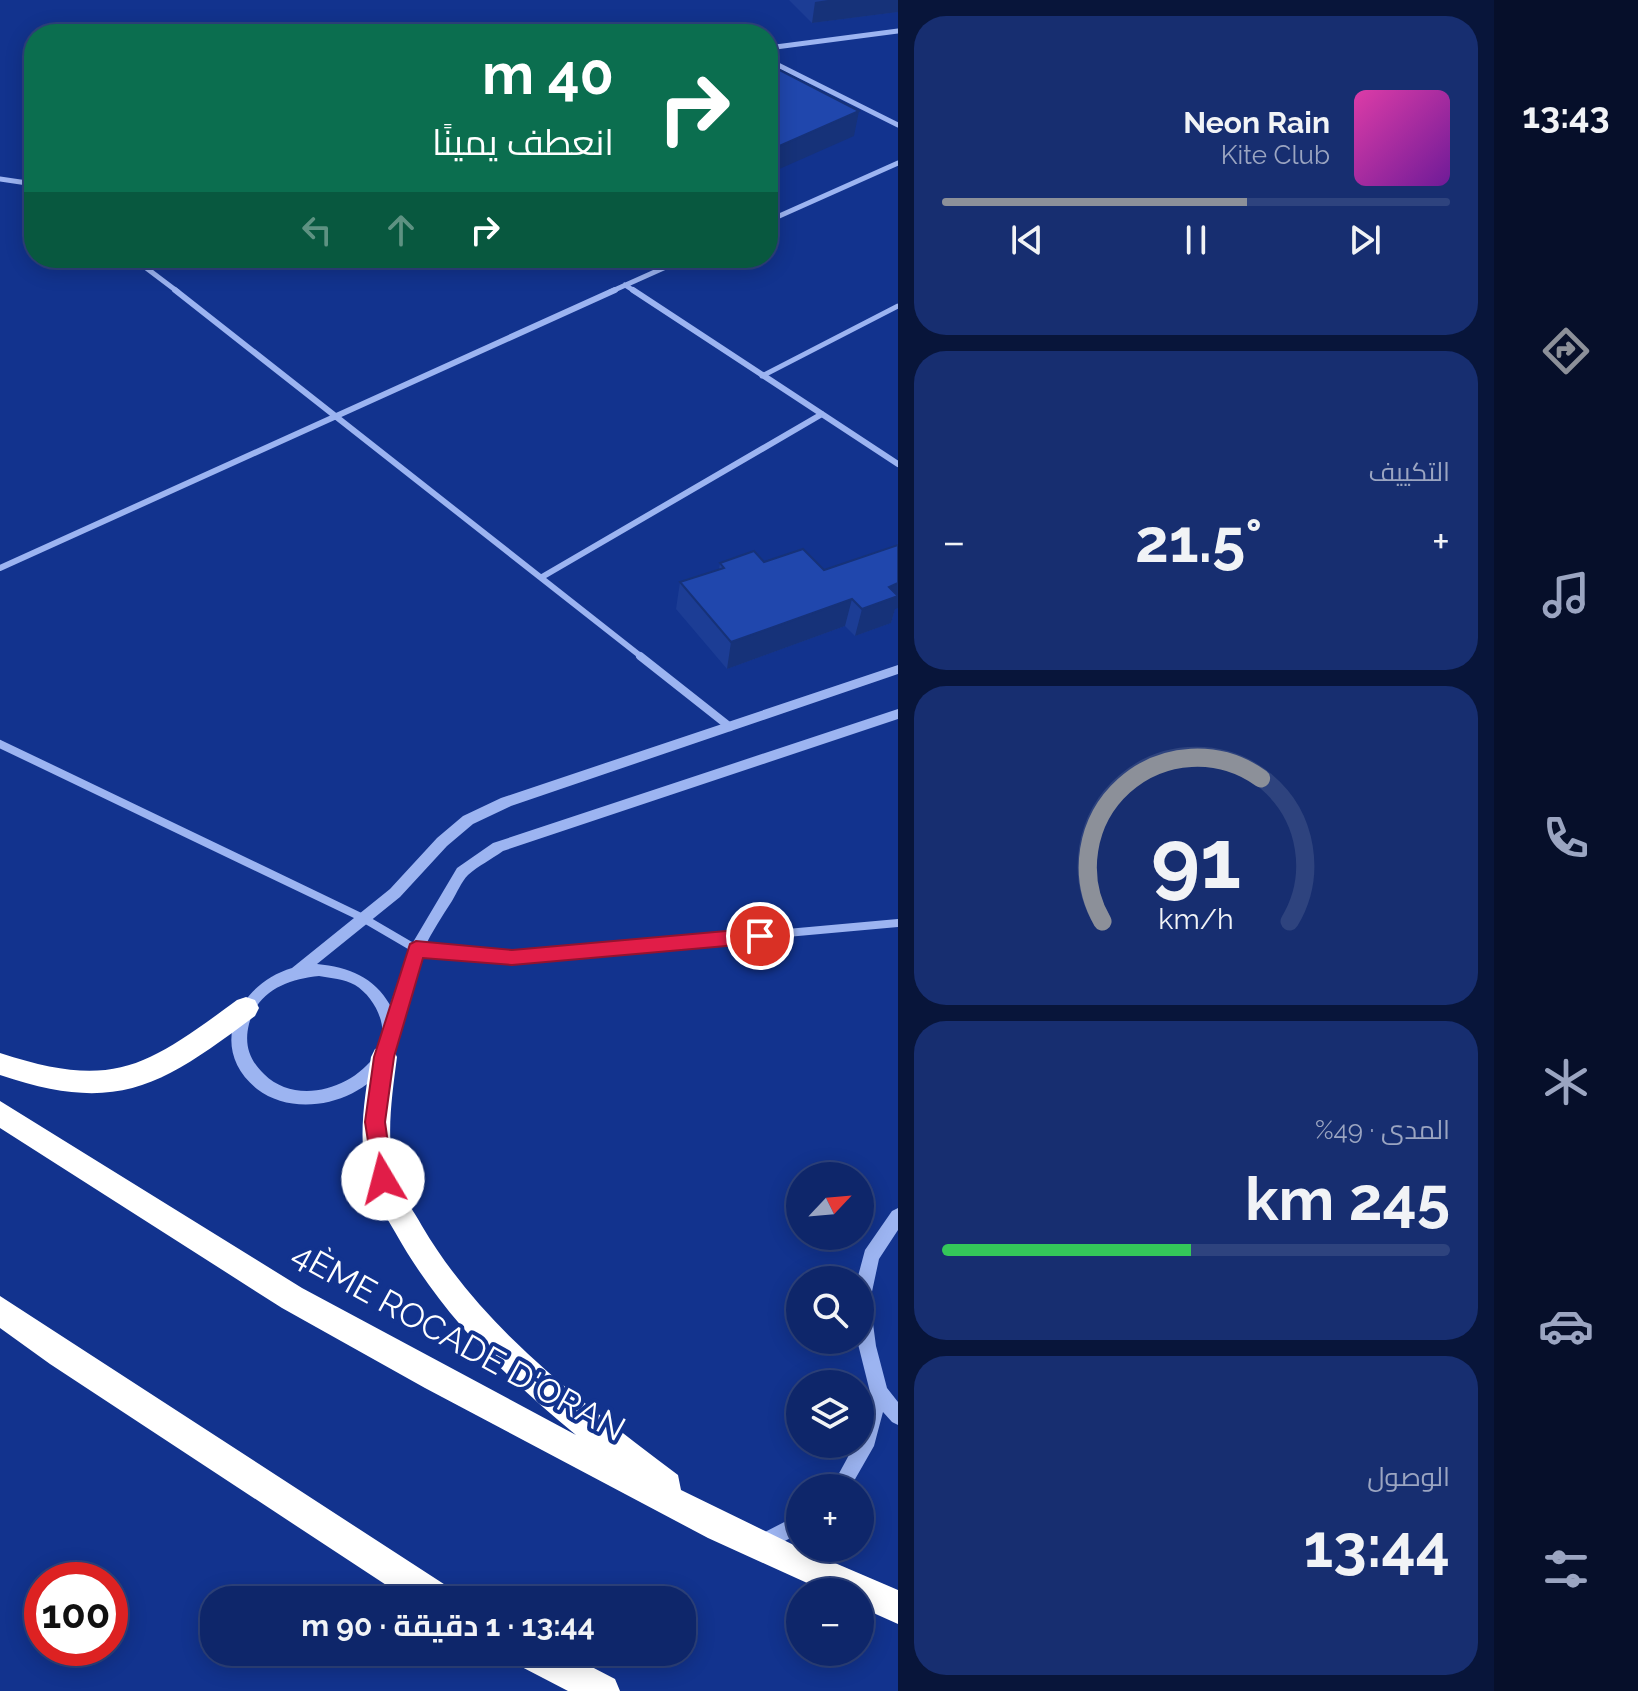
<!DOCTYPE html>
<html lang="ar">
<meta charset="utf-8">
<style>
:root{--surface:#0e266a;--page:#172e70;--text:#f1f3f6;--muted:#9ba5c1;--line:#2e437e;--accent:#8c9099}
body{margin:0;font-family:Raleway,Cairo,sans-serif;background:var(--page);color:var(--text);direction:rtl;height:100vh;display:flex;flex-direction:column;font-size:30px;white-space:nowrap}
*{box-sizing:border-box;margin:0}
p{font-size:26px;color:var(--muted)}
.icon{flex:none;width:44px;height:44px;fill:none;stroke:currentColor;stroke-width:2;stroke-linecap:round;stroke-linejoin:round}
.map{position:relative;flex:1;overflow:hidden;direction:ltr}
.sheet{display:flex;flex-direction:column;gap:16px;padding:16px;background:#08153a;width:596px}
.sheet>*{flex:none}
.guide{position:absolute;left:24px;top:24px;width:754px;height:244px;border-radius:32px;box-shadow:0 4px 20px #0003,0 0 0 2px var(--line);direction:rtl;background:#0b6e4f;color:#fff;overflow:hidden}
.needle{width:52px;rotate:64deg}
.controls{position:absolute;left:786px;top:1162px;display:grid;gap:16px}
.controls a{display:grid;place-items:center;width:88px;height:88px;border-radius:50%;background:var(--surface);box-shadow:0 4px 20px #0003,0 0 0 2px var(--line);font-size:40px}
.speed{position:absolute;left:24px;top:1562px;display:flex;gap:16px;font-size:40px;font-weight:700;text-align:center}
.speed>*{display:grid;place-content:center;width:104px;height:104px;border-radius:50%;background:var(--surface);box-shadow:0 4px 20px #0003,0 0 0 2px var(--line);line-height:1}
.speed .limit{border:12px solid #d22;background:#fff;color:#111}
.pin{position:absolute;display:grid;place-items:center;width:68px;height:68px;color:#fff;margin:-34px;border:4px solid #fff;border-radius:50%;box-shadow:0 2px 8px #0007}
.me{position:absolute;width:88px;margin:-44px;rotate:352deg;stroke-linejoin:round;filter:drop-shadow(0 0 6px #0008)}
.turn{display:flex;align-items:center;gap:28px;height:168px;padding:0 32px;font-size:36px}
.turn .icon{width:104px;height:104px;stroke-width:2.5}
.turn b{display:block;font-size:56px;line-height:68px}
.lanes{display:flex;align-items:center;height:76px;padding:0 32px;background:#0003;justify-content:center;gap:40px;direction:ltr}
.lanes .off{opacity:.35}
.big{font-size:60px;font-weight:700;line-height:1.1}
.sheet .widget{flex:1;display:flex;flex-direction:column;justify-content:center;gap:12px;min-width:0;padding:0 28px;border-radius:32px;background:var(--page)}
.sheet .dial{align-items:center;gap:0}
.dial svg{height:208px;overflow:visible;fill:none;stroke:var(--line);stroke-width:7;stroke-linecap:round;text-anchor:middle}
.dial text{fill:var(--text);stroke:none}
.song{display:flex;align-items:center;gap:24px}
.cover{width:96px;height:96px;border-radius:12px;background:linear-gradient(135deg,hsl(320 70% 55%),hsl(280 70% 35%))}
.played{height:8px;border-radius:4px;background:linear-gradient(90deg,var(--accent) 60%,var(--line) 60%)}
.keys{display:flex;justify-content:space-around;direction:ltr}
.heat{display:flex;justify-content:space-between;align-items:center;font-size:44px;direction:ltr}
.charge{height:12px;border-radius:6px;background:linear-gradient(90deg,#34c759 49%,var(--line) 0)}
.trip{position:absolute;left:200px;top:1586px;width:496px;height:80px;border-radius:32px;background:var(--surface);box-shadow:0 4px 20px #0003,0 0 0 2px var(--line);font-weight:700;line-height:80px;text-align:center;direction:rtl}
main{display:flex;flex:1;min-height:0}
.tabs{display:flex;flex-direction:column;width:144px;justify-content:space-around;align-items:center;background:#060f2a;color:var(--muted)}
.tabs .icon{width:56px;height:56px}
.tabs .active{color:var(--accent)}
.tabs b{font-size:36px;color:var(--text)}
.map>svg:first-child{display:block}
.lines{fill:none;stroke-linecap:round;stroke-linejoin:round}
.service{stroke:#9cb4f1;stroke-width:5}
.minor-far2{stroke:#9cb4f1;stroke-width:5}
.minor-far1{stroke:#9cb4f1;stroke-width:6}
.minor{stroke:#9cb4f1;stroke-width:8}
.tertiary{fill:#9cb4f1;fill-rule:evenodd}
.motorway{fill:#fff;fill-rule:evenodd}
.wall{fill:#1c3d95}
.shaded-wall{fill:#163279}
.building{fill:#2047ad;stroke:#163279;stroke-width:2}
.route{fill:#e11d48;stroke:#92132f;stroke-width:2}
.labels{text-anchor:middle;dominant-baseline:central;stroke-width:8;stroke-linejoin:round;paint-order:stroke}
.near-street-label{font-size:34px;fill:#fff;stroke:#12338e}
</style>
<main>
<nav class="tabs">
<b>13:43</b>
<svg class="icon active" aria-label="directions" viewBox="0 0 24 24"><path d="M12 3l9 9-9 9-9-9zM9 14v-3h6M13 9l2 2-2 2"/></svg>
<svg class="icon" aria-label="music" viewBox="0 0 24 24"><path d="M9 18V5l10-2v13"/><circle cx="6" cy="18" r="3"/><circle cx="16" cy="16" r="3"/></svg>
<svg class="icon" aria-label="phone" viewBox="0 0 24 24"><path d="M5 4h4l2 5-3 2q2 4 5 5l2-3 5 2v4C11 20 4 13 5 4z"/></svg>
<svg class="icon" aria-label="climate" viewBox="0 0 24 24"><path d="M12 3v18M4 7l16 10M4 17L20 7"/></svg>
<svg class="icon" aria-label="car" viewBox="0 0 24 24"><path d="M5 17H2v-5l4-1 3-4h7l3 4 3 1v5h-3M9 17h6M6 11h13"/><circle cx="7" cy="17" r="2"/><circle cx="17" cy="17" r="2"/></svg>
<svg class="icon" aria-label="filters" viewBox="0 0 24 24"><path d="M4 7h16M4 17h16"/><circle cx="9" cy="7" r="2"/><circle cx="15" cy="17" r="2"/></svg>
</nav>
<section class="sheet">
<div class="widget">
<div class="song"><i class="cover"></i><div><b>Neon Rain</b><p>Kite Club</p></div></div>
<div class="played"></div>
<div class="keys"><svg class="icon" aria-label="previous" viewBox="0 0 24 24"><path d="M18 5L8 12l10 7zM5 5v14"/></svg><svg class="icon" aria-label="pause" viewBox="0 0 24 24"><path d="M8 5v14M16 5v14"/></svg><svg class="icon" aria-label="next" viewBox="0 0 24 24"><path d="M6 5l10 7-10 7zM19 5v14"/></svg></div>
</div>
<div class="widget"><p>التكييف</p>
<div class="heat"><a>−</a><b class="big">21.5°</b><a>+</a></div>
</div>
<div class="widget dial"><svg viewBox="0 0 100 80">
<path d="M14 69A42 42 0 1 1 86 69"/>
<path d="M14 69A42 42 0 0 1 75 14" stroke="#8c9099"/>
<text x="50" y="56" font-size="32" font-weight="700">91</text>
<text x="50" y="72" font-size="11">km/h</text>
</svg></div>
<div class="widget"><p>المدى · 49%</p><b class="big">245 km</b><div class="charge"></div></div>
<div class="widget"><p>الوصول</p><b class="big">13:44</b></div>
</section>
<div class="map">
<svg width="898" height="1691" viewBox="0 0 898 1691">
<rect width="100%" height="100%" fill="#12338e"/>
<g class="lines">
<path class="service" d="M762,376L898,306"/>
<path class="minor-far2" d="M768,48L898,31
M768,60L898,125
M0,179L34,184
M768,221L898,163
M133,258L178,292
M625,285L636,292
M610,292L686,258"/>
<path class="minor-far1" d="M175,290L643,658
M633,290L898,464
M0,568L615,290
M542,577L822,414"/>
<path class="minor" d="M640,656L730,727
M0,744L363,918L416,949L512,958L898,923"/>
<path class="tertiary" d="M898,665V674L511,806L473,824L447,846L400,897L317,964C349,967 374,977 390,1005L409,949L457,868L493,843L898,709V719L503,851C492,859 478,866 468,875C461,882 457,893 452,901C442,916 432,932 424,948C415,968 410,991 403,1012C398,1029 397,1048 387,1063C361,1103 296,1119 257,1089C206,1048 238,984 292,968L390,889L437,838L463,816L501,798ZM319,976C331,978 344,979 355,985C376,998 392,1031 376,1054C353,1089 296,1106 264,1074C249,1060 244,1044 249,1024C257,991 288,979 319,976Z
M898,1208V1230L879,1259L870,1301L876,1346L887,1388L898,1402V1425L892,1422L883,1412L874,1446L850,1488H831L855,1444H860L870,1392L857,1340H860V1280H857L865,1250L892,1211Z
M800,1514V1533L762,1553L755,1551L753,1544L755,1537Z"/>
<path class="motorway" d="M246,997L255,1000L259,1008L255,1016C161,1086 118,1115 0,1075V1053C113,1090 145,1068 237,1000Z
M384,1046L393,1049L397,1057C392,1096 385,1139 396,1178C401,1195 414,1211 422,1226C484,1331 583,1403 678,1475L681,1490L800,1548L898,1590V1624L860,1607V1592H827L708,1538L425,1388L282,1308L0,1128V1101L302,1288L576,1435C504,1376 441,1314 395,1232C385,1215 374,1197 368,1178C357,1139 365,1096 371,1057L375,1049Z
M0,1296L450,1588L455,1600H409L50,1364L0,1328Z
M511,1652H563L615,1679L620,1691H568L516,1664Z"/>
</g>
<path class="wall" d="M789,0H898V12L812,23Z
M764,562L824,570L895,609L891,623L855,636L845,626L727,669L676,609L680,582L719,569L720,563Z"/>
<path class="shaded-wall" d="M828,0H898V12L812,23L815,2Z
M859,111L854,136L768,174V151Z
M898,583V608L895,609L891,623L855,636L862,609L889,587Z
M852,599L845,626L727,669L731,642Z"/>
<path class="building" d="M768,64L859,111L768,151Z
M898,545V583L889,587L898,596L862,609L852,599L731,642L680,582L724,568L720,563L754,551L764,562L803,549L824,570Z"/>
<path class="route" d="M760,928L767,930L770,936L767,941L760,943L512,965L423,958L394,1057L385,1122L393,1179L390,1186L383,1189L375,1186L365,1122L374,1057L410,944L416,941L512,950Z"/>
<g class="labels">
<g class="near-street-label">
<text transform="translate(459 1341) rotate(29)">4ÈME ROCADE D'ORAN</text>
</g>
</g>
</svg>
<div class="controls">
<a><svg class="needle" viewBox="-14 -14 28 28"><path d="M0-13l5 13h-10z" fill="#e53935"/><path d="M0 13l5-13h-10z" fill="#9ba5c1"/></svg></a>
<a><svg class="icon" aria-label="search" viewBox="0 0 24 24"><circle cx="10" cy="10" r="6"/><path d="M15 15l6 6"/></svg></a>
<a><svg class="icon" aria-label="layers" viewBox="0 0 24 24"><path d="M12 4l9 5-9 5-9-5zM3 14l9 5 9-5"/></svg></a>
<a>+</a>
<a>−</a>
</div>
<div class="speed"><div class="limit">100</div></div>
<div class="pin" style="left:760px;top:936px;background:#d93025"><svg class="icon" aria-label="arrive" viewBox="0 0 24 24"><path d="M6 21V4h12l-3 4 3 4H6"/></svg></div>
<svg class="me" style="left:383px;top:1179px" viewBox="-20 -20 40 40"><circle r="19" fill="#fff"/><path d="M0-13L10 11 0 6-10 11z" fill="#e11d48"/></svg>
<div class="trip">13:44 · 1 دقيقة · 90 m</div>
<div class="guide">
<div class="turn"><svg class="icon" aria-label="right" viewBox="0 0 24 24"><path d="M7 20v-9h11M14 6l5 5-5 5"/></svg><div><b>40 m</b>انعطف يمينًا</div></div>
<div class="lanes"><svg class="icon off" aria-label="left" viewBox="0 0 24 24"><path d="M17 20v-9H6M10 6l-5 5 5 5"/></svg><svg class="icon off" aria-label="ahead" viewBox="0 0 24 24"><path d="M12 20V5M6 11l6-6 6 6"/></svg><svg class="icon" aria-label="right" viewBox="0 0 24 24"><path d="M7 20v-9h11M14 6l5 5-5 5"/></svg></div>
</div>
</div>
</main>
